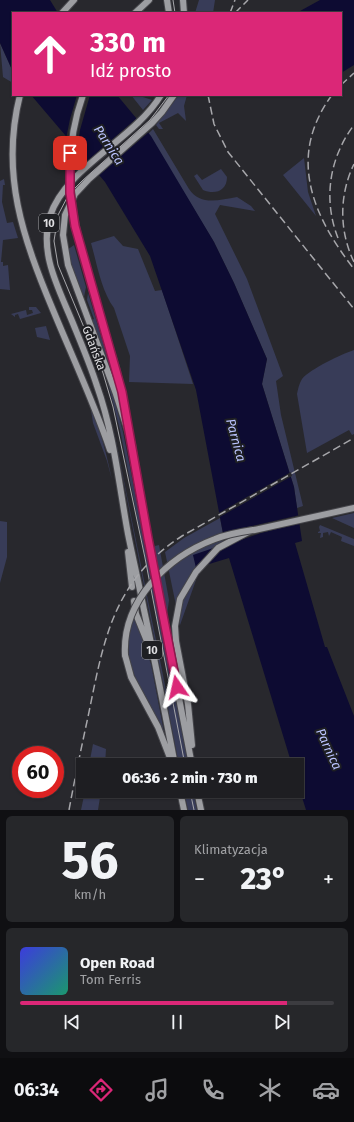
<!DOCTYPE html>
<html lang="pl">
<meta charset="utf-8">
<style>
:root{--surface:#1e1e22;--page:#26272a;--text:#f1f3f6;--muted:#a1a2a5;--line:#3c3c40;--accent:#db2777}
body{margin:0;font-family:"Fira Sans",sans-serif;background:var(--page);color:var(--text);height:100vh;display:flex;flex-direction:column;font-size:15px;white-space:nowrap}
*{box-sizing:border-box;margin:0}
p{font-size:13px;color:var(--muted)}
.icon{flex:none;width:22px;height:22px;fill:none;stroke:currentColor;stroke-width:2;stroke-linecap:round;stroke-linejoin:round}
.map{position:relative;height:810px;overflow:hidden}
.details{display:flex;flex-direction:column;gap:6px;padding:6px;background:#101013;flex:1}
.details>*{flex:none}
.banner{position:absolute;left:12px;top:12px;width:330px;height:84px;border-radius:0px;box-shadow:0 1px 3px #0004,0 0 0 1px var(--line);background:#db2777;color:#fff;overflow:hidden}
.speed{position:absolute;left:12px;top:746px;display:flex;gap:8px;font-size:20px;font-weight:700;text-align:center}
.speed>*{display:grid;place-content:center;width:52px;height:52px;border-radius:50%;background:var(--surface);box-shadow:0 1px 3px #0004,0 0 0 1px var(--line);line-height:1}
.speed .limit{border:6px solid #d22;background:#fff;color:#111}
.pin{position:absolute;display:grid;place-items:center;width:34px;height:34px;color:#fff;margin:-17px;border-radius:8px;box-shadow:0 2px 6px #0006}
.me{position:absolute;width:44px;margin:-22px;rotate:349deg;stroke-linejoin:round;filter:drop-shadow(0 0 3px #0008)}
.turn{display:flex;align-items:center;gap:14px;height:84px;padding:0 12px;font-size:18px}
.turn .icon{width:52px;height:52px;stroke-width:2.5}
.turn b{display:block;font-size:28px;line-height:34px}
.big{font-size:30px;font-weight:800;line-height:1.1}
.details .card{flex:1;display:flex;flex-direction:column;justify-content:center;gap:6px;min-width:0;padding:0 14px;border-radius:6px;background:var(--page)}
.details .dial{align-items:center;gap:0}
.dial b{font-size:52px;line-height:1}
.song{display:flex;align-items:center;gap:12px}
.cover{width:48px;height:48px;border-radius:6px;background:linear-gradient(135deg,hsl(240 70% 55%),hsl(160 70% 35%))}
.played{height:4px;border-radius:2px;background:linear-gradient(90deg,var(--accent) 85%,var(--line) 85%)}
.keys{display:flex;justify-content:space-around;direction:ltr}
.heat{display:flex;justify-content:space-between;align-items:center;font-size:22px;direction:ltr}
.details .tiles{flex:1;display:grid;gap:6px;grid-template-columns:1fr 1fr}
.card:last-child{grid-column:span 2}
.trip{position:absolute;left:76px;top:758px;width:228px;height:40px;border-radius:0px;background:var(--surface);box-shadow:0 1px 3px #0004,0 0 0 1px var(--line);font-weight:800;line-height:40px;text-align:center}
.tabs{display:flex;height:64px;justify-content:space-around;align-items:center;background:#0c0c0e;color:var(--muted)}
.tabs .icon{width:28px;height:28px}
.tabs .active{color:var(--accent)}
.tabs b{font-size:18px;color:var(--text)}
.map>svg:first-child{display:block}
.green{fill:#383c58}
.water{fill:#0d0b32}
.pier{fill:#28282d}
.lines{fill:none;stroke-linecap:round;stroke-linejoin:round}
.major-casing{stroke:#45454a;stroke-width:8}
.major{stroke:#9d9ea2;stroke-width:6}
.tram{stroke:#a7a7ab;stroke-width:1}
.rail{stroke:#a7a7ab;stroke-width:1.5;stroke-dasharray:8 4;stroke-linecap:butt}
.major-bridge-casing{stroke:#45454a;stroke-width:8;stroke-linecap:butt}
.major-bridge{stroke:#9d9ea2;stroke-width:6}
.route-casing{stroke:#8e194d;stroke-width:10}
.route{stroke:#db2777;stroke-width:7}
.labels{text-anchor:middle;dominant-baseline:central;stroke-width:4;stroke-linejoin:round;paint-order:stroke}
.shield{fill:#1e1f23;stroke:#a5a5a9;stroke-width:1}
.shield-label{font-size:11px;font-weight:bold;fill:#dfdfe2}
.street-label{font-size:12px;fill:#dfdfe2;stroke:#1e1f23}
.water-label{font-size:13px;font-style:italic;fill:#bac3fe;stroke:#1e1f23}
</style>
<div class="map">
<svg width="354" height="810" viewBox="0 0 354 810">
<rect width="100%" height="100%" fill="#28282d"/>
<path class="green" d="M199,0H215L213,13H195Z
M0,43L13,72V83L3,77Z
M131,95H144L143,97L152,100L143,110Z
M179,95H187L184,106L186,121L178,113L159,123L163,129H159L156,125Z
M153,129L189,189C200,206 219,200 237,197L251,206L255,211L220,205L215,214L247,279L283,376L276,381L281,415L303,506L297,508L294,487L262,384L267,359L234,283L214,242L148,134Z
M304,158L308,192L316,216L283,175Z
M221,169L227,177C227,191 215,195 203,190L194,176L197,174L202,180Z
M4,179L5,185H3L2,202L7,223L13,222L18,238L3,240L1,262H3V266L8,265L10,290L0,289V181Z
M114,236L123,246L138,249L155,291L162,290L193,384L129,382L130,356L114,308C101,290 97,264 91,243Z
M74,245L86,287L84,297L72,268L67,250Z
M88,293L112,372L92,320L94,319L87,300Z
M29,307H36L41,313L20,319L18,314L15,315V317L11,314L26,310L27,315L33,313L32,310H29Z
M46,326L50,340L37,337L35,328Z
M354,350V434L352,435L349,430L307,453L297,394C298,389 299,384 302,379C310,369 342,354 354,350Z
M107,380L112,390L123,432L189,765H179L107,396L168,700L173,699L120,430Z
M91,410H92C101,432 107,456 112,480L107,461L93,423Z
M354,513V528L332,518Z
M220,518L225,544L196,568V580L180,625L165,552L184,538Z
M0,521L7,522V557L0,583Z
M320,525L354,539V546L341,541L342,537L331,532L329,536L328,532L323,533V537L320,538L321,533H318V532L320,531L319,527Z
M159,545L169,600L167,615L154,550L155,546Z
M134,616L151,664L164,732C158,725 155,715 151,707C131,672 122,656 134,616Z
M93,744L106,749L105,765H89Z
M85,791H101L98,810H81Z
M184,791H193L197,810H188Z"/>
<path class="water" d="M0,0H50L58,13H13V72L0,43Z
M320,0H354V65L341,73V13H301L300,11Z
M31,95H117L151,136L214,242L234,283L267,359L262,384L294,487L302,541L295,543L325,647H327L354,716V810H306L297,781V765H292L229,558L196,568L193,555L225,544L196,390L150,256L105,182Z"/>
<path class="pier" d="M77,95H90L80,130L77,152L66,139L70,119Z
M137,118L149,132L98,176L86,162Z
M291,472L292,476L218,518L217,514Z
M300,515L301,523L261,533L238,541L225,548L195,569L210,551L224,541L222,540L221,533Z"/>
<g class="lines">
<g class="major-casing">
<path id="major" d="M167,0L169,13
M183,0L184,13
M62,13L74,0
M135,13L149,0
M20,95C0,174 23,238 53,310C72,356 94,403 110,450
M161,95C134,140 66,167 50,216C39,253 58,287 72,321C81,343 90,364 97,386C114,434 119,485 128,534C133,559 139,584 144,610C155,661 165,713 175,765
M174,95L162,112L152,123L89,179L75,194L65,215L63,235L68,265L116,394L132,444L148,538L192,765
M98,308L117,371L126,413
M128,552L132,587
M134,601L136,614L149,646
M125,655L131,677L158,727L170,758
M192,745L188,704L176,641L175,626L180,599L196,572L218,548L250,531L354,508
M180,791L184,810
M197,791L201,810"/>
</g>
<use href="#major" class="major"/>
<path class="tram" d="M173,0L175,13
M169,95L150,120L82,181L69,194L58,215L54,241L58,265L103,373L113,407L145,558L185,765
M190,791L194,810"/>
<path class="rail" d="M230,13L235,0
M235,13L248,0
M341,85L354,73
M208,95L214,124L228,152L354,309
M332,95C287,156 312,215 354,269
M338,238C323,200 329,158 354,125
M354,262C339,231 339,195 354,164
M69,810C75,777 82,745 89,712C104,638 114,580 182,536L354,438"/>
<g class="major-bridge-casing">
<path id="major-bridge" d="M83,95C56,170 76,235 98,308
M125,655C122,601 167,557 215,539C227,534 240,532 253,530"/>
</g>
<use href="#major-bridge" class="major-bridge"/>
</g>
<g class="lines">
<g class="route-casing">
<path id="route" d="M70,153V193L75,226L122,392L148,538L177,687"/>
</g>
<use href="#route" class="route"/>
</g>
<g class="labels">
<g class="shield">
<rect x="39" y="214" width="20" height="18" rx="3"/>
<rect x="142" y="641" width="20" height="18" rx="3"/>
</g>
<g class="shield-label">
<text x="49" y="223">10</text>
<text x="152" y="650">10</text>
</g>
<g class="street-label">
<text transform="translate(94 348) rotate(69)">Gdańska</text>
</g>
<g class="water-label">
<text transform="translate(109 145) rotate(57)">Parnica</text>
<text transform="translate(236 440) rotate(75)">Parnica</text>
<text transform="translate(329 749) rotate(65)">Parnica</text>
</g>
</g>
</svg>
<div class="speed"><div class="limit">60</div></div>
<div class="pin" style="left:70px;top:153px;background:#d93025"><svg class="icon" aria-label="arrive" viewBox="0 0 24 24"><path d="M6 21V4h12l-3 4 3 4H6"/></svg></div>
<svg class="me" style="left:177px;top:687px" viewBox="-20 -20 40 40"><path d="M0-17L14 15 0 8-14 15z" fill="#db2777" stroke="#fff" stroke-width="4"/></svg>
<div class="trip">06:36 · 2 min · 730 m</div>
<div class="banner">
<div class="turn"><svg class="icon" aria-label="ahead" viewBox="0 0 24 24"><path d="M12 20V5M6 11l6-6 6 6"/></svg><div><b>330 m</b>Idź prosto</div></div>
</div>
</div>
<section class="details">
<div class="tiles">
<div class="card dial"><b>56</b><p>km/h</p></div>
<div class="card"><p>Klimatyzacja</p>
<div class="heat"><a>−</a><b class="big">23°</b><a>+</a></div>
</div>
<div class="card">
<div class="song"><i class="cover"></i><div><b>Open Road</b><p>Tom Ferris</p></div></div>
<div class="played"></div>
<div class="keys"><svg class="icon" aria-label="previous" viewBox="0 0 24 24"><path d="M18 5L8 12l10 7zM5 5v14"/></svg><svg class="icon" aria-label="pause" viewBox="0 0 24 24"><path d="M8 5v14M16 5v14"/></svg><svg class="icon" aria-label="next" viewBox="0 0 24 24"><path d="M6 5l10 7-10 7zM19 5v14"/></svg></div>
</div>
</div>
</section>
<nav class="tabs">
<b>06:34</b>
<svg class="icon active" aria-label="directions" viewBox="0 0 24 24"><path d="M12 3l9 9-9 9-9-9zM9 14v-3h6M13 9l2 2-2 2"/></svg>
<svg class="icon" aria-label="music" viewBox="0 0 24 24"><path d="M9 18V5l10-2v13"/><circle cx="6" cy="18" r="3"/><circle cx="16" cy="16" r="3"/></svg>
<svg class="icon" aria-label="phone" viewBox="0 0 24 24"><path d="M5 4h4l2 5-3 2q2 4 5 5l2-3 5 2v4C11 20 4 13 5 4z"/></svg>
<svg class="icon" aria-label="climate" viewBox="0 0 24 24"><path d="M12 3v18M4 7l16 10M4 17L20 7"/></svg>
<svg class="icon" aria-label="car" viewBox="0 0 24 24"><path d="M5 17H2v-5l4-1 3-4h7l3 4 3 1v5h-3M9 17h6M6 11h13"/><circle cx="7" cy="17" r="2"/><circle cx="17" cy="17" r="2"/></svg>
</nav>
